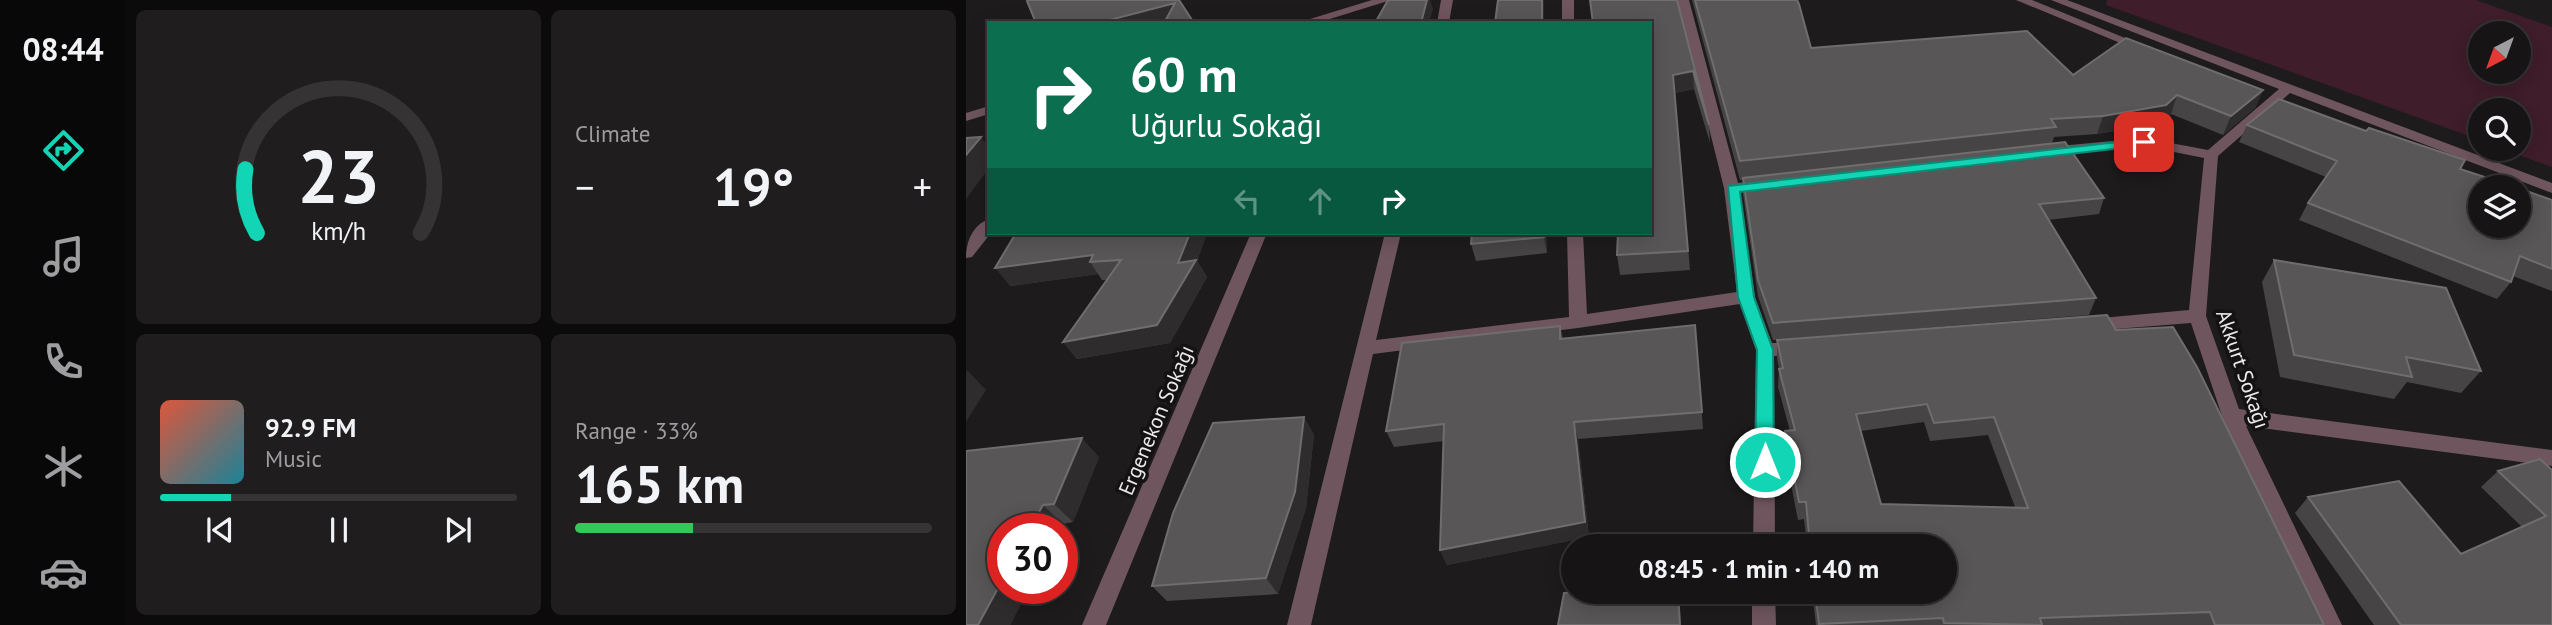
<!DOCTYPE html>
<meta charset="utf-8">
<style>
:root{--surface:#161415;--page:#1f1d1e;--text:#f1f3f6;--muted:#9e9ea0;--line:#353334;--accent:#11d5b4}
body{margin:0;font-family:"PT Sans",sans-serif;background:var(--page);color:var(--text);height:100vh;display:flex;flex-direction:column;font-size:26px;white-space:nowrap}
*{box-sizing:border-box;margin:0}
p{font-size:23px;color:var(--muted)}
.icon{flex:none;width:38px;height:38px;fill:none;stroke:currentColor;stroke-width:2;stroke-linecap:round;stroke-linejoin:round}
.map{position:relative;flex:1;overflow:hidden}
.drawer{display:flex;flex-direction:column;gap:10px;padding:10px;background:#0c0b0c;width:840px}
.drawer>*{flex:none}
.banner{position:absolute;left:21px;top:21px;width:665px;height:214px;border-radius:0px;box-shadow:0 4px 18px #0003,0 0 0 2px var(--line);background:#0b6e4f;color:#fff;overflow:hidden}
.needle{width:46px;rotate:221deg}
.buttons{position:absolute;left:1502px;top:21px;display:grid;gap:14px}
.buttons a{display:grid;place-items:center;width:63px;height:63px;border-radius:50%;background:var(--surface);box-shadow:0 4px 18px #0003,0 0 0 2px var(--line);font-size:35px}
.speed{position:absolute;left:21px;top:513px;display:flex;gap:14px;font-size:35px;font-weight:700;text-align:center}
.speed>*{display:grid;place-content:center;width:91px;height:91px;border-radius:50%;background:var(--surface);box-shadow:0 4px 18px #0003,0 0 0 2px var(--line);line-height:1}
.speed .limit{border:10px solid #d22;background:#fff;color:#111}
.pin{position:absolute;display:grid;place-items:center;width:60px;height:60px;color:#fff;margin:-30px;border-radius:14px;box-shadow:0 4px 10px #0006}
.me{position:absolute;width:77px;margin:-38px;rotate:0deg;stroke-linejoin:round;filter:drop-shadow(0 0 5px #0008)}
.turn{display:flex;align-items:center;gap:24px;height:147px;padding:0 28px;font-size:32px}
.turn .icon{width:91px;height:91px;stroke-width:2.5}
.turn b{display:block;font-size:49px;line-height:60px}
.lanes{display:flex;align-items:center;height:66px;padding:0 28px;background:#0003;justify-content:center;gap:35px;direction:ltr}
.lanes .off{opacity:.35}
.big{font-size:52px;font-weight:800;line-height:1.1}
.drawer .widget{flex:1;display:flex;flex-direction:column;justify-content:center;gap:10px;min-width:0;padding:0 24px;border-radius:10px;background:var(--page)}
.drawer .dial{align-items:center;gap:0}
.dial svg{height:182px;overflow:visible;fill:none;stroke:var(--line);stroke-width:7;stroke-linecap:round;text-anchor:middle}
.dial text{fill:var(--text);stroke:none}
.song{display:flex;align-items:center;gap:21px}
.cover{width:84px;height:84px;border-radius:10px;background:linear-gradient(135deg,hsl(10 70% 55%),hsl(190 70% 35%))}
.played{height:7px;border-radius:4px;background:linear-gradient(90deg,var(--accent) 20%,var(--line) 20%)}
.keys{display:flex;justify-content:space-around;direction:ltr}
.heat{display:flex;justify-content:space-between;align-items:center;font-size:38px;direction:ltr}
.charge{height:10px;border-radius:5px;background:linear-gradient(90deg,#34c759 33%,var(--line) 0)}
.drawer .tiles{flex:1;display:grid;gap:10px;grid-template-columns:repeat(2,1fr)}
.trip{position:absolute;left:595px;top:534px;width:396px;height:70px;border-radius:35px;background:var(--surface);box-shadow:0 4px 18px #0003,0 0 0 2px var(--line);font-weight:800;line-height:70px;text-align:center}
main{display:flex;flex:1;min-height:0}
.menu{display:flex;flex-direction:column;width:126px;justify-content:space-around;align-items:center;background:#090808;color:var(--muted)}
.menu .icon{width:49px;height:49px}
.menu .active{color:var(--accent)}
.menu b{font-size:32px;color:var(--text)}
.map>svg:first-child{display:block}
.green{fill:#3f1d2a;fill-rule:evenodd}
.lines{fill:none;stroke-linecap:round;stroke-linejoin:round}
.minor{fill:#6f555e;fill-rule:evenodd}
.wall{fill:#474445;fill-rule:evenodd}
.shaded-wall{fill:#2f2c2d}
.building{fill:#595657;stroke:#706d6e;stroke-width:2;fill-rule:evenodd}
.route{fill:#11d5b4;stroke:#0b8a75;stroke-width:2}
.labels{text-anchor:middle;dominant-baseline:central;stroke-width:7;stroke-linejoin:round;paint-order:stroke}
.street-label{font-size:21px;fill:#eceaeb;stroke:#151213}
</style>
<main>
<nav class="menu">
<b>08:44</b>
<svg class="icon active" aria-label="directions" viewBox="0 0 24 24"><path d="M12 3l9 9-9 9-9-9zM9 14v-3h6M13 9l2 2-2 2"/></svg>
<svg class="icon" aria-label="music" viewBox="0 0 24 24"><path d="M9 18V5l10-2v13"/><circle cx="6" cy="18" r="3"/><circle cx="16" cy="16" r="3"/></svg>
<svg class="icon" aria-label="phone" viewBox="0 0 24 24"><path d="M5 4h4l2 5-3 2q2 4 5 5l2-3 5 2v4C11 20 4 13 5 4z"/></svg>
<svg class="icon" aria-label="climate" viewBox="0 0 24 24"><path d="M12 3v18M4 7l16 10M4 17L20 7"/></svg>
<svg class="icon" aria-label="car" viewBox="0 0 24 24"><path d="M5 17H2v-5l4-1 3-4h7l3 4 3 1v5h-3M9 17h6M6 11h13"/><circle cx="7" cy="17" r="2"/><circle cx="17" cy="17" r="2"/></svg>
</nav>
<section class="drawer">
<div class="tiles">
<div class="widget dial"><svg viewBox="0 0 100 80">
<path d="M14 69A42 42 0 1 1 86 69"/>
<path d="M14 69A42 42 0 0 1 9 41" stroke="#11d5b4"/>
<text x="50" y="56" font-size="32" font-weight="700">23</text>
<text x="50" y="72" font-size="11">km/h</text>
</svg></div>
<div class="widget"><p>Climate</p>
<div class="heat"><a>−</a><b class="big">19°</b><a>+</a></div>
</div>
<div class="widget">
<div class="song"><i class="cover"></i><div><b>92.9 FM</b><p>Music</p></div></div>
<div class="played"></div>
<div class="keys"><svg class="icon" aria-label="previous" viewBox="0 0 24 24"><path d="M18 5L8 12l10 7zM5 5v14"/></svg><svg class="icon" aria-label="pause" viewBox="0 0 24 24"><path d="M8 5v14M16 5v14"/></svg><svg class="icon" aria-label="next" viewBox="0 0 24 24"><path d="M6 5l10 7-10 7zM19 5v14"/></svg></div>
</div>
<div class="widget"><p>Range · 33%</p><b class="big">165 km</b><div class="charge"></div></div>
</div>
</section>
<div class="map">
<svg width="1586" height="625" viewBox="0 0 1586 625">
<rect width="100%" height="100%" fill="#1e1b1c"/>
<path class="green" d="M1141,0H1510L1586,27V167L1536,149H1552V110H1514V140L1140,5ZM1514,33H1552V72H1514Z"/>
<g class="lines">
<path class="minor" d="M406,0H425L351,23H331Z
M475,0H487L483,23H471Z
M596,0H608V23H596Z
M711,0H723L772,183L798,180L805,185L798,190L774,192L789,297L806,343H840L843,348L840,353L808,356L809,546H787L790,350L774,304L612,328L407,354L345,625H321L419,233H435L410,340L603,317L601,233H617L621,314L771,292L758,188Z
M1050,0H1066L1186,49L1176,52Z
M1085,0H1101L1586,183V193L1324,93L1252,156L1240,316L1273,409L1586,450V466L1280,426L1376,625H1352L1256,416L1225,323L1124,331L1115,325L1124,319L1223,310L1238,158L1178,146L1083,155L1076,151L1083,147L1178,138L1242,150L1313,89Z
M23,106V114L0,121V113Z
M23,219L25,233L6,257L0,258C0,243 6,225 23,219Z
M285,233H301L140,625H116Z
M786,592H809L810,625H786Z"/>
</g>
<path class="wall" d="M711,0L743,125L744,143L728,89L709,93L724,270L654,275L651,255Z
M726,0H831L845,48L1107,75L1297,90L1289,108L1257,135L1205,114L1194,123L1131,134L1088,137L1086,143L1138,198L1133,214L1082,220L1130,298L1123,315L807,340L792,296L777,194V180H774Z
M1281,125L1494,169L1586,200V291L1547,276L1545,282L1531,299L1333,220L1342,203L1360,177L1273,142Z
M50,233H241L231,261L241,277L204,343L111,359L97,342L141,280H136L132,274L44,286Z
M506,233H581V253L510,261L505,244Z
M1308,260L1515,371L1495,393L1441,382L1428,399L1314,377L1296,282Z
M729,325L737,429L612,439L623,537L481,565L474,550L478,441L428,447L420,431L594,326L597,338Z
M1150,330L1358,625H850L846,592H978V546H841L838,519L832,520L818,449L819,431H824L812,387L813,369L811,358V340ZM958,422L964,441L1022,435L1049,507L915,504L895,431Z
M348,434L340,508L312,594L201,601L186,586Z
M0,451L133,457L107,522L97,524L37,588H63L44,625H0Z
M1586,470V625H1408L1329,513L1342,497L1495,554L1556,527L1515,487L1532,471Z"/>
<path class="shaded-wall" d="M461,0H464L467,9L463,23H455Z
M576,0H578V23H576Z
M209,3L201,23H132Z
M727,71L728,89L709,93L707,75Z
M1297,90L1289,108L1257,135L1265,116Z
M1211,95L1205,114L1194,123L1131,134L1137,116Z
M15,137L23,148V168L0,199V155Z
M224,233H241L231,261L241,277L204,343L111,359L97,342L212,263Z
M578,233H581V253L578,237Z
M127,255L124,262L132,274L44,286L29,268Z
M1,370L20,390L0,422V372Z
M338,417L348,434L340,508L312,594L300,578Z
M608,422L612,439L623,537L481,565L474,550Z
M116,438L133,457L107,522L88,504Z
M77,505L97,524L94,528H64Z
M37,579V588H63L44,625H12Z
M712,592H713L715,625H714Z"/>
<path class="building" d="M64,0H213L228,23H198L209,3L132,23H70L61,1Z
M422,0H461L455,23H409Z
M532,0H576V23H529Z
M624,0H711L743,125L727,71L707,75L722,251L651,255L652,233H684V23H627Z
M729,0H831L833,4L845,48L1061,31L1107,75L1160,38L1297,90L1265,116L1211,95L1200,105L1137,116L1085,119L1090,127L774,161Z
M1313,99L1400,131L1403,128L1499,160L1494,169L1549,187H1514V226H1552V188L1586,200V269L1554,256L1545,282L1342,203L1371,161L1281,125Z
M15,137L0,155V138Z
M1099,142L1138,198L1073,204L1130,298L807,323L792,280L777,178Z
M50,233H224L212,263L230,260L191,325L97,342L155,260L124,262L127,255L29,268Z
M506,233H578V237L505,244Z
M1308,260L1480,288L1515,371L1440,357L1446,377L1328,355Z
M1141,315L1150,330L1207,327L1231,367L1358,625H1249L1244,612L1074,618L1076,625L978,623L977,618L853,624L849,592H978V546H844L840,502H833L819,431L829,430L813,369L817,368L811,340ZM961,404L968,423L1028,417L1062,508L915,504L890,414Z
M729,325L736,412L608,422L619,522L474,550L478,424L420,431L436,343L594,326V339Z
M338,417L329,492L300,578L186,586L207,513L247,423Z
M116,438L88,504L77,505L64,528H37V579L12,625H0V451Z
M1574,459L1586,470V625H1435L1342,497L1433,481L1495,554L1580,516L1532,471Z
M617,592H712L714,625H592L598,593Z"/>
<path class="route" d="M1178,139L1182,140V145L774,192L788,297L807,350L808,462L805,468H792L789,462L791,350L772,297L762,186Z"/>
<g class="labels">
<g class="street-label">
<text transform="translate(1277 369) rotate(71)">Akkurt Sokağı</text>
<text transform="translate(190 420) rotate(-67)">Ergenekon Sokağı</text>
</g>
</g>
</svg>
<div class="buttons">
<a><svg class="needle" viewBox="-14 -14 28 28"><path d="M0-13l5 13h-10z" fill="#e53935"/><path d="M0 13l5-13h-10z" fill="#9e9ea0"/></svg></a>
<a><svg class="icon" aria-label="search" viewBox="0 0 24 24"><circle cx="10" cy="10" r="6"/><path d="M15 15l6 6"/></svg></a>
<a><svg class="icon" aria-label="layers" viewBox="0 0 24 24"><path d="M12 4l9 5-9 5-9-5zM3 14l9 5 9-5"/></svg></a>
</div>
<div class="speed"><div class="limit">30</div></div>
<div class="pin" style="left:1178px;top:142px;background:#d93025"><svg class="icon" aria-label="arrive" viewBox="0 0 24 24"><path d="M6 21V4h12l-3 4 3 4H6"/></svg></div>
<svg class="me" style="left:799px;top:462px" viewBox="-20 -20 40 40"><circle r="17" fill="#11d5b4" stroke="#fff" stroke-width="3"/><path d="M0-11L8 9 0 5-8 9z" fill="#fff"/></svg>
<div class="trip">08:45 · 1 min · 140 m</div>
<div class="banner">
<div class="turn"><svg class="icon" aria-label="right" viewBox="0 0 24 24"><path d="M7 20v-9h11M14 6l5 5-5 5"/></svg><div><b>60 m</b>Uğurlu Sokağı</div></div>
<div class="lanes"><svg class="icon off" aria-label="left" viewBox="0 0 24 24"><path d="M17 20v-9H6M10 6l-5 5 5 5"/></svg><svg class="icon off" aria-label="ahead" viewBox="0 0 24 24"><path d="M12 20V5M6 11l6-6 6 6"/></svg><svg class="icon" aria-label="right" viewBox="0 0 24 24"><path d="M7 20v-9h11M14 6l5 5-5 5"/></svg></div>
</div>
</div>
</main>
